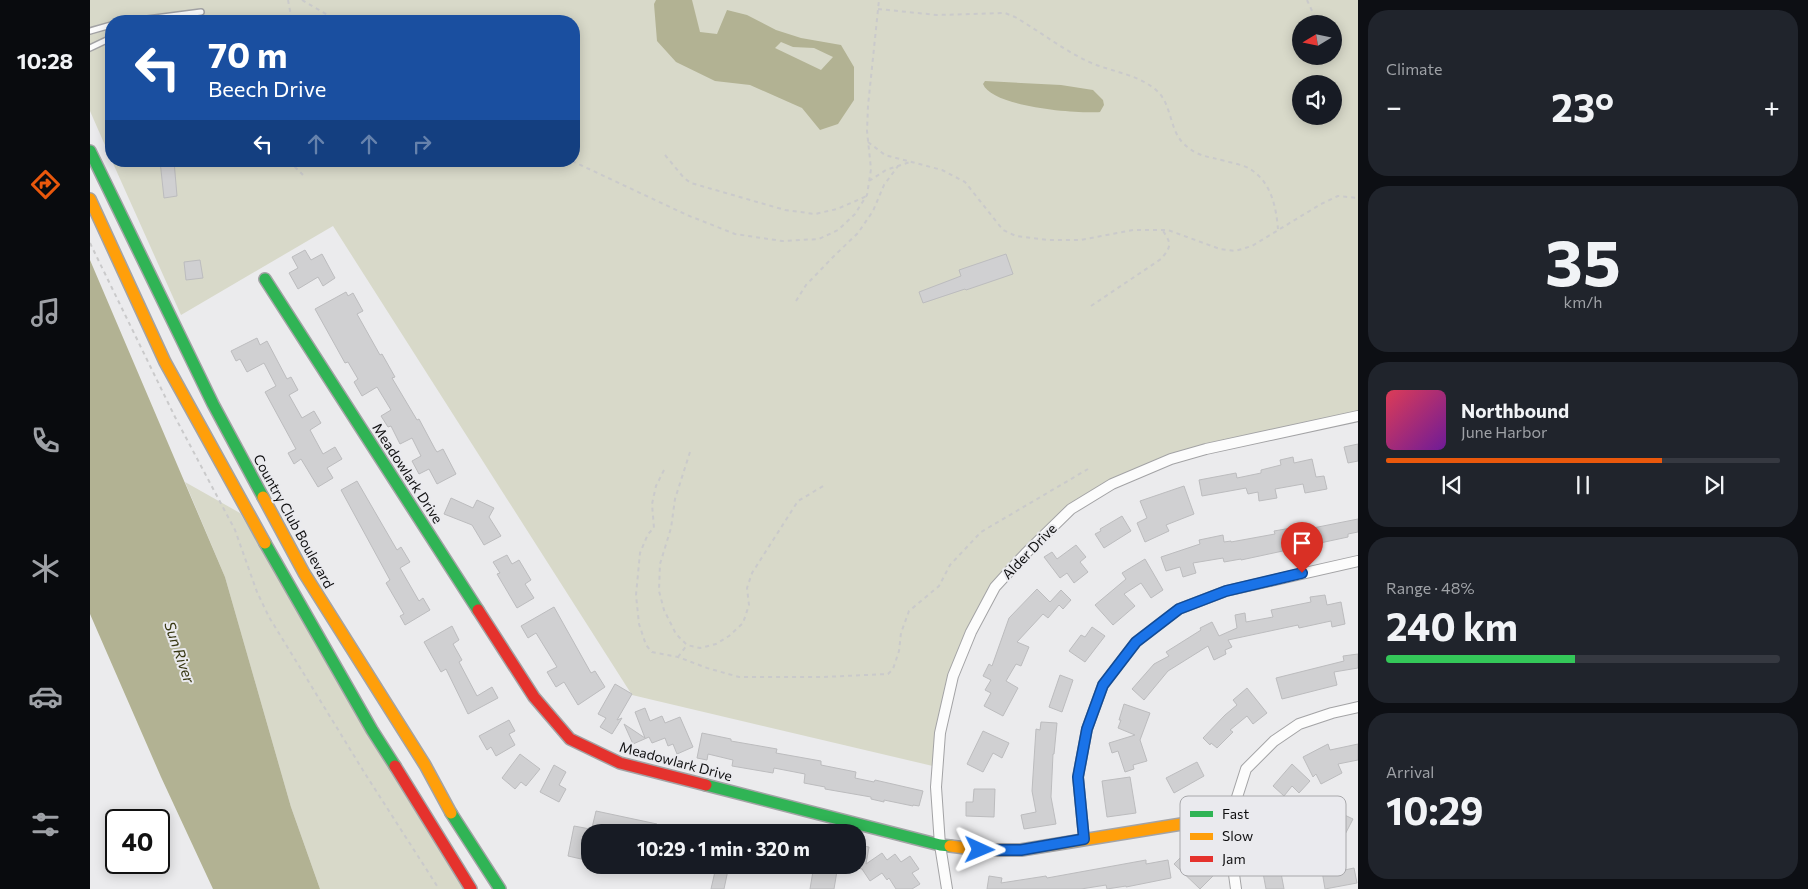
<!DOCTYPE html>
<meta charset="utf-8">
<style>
:root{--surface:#171b24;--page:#20242c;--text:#f1f3f6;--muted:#9ea1a6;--line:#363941;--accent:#ea580c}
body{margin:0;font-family:Commissioner,sans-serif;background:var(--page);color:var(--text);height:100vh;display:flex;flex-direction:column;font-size:19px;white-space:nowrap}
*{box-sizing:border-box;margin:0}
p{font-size:16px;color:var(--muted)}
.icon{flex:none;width:28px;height:28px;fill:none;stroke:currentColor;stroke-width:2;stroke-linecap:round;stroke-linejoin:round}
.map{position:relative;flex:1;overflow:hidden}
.sheet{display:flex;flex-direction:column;gap:10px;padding:10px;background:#0d0f14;width:450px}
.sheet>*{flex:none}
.hud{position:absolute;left:15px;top:15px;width:475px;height:152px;border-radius:20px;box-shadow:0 2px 12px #0003;background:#1a4fa0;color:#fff;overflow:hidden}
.needle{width:32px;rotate:260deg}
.controls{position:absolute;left:1202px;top:15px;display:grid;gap:10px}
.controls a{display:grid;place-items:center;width:50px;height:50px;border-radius:50%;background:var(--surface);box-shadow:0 2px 12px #0003;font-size:25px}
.speed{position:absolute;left:15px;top:809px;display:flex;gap:10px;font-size:25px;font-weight:700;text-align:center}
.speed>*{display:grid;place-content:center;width:65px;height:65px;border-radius:50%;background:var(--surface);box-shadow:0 2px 12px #0003;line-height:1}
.speed .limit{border:2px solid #111;border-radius:8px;background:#fff;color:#111}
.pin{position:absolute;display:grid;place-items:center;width:42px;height:42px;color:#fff;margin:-51px -21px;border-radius:50% 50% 50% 0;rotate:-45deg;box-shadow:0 0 5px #0007}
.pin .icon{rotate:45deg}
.me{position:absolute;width:55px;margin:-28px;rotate:91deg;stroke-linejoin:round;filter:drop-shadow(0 0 4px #0008)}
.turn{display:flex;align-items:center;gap:18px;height:105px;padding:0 20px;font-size:22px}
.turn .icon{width:65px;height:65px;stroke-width:2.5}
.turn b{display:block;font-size:35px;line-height:42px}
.lanes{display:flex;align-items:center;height:48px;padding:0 20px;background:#0003;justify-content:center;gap:25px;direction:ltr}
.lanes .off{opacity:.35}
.big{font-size:38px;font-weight:700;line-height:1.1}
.sheet .tile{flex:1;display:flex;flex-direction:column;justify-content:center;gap:8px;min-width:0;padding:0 18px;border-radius:20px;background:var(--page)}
.sheet .dial{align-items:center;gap:0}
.dial b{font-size:65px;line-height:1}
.song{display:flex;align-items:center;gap:15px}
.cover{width:60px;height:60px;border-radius:8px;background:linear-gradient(135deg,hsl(350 70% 55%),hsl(280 70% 35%))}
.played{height:5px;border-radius:2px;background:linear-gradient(90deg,var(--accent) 70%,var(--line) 70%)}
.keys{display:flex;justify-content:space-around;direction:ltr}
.heat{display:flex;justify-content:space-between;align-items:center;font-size:28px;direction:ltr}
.charge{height:8px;border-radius:4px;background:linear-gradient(90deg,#34c759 48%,var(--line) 0)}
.trip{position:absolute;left:491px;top:824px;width:285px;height:50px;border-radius:20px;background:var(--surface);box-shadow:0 2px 12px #0003;font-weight:700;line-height:50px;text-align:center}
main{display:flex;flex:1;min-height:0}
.tabs{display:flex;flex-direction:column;width:90px;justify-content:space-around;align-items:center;background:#090b0e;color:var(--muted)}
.tabs .icon{width:35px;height:35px}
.tabs .on{color:var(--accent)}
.tabs b{font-size:22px;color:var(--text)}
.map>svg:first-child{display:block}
.green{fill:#d8d9c9;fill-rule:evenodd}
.water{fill:#b2b293;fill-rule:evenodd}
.building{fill:#d0d0d2;stroke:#bcbcbe}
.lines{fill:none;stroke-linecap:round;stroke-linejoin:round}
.lane-casing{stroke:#a3a3a5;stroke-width:8}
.street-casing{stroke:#a3a3a5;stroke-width:12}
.fast-casing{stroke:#a3a3a5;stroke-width:14}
.slow-casing{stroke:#a3a3a5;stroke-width:14}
.jam-casing{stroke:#a3a3a5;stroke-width:14}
.path{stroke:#cacacb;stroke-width:2;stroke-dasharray:4 4;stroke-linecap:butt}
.lane{stroke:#fcfcfc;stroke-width:5}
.street{stroke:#fcfcfc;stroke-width:10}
.fast{stroke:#30b455;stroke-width:11}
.slow{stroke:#ff9f0a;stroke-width:11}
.jam{stroke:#e5322d;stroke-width:11}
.route-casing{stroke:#114b97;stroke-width:12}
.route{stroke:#1a73e8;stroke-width:9}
.labels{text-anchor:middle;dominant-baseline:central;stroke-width:4;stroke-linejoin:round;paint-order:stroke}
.street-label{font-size:14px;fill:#0f0f10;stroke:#eaeaee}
.water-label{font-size:15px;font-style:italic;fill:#373712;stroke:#eaeaee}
.key{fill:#eaeaee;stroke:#a8a8ab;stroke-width:1}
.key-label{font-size:14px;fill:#0f0f10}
</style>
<main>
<nav class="tabs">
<b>10:28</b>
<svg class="icon on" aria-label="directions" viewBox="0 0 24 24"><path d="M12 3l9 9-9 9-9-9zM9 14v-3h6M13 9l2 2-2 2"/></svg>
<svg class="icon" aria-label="music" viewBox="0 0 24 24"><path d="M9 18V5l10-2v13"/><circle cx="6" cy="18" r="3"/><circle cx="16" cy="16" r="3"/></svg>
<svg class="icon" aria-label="phone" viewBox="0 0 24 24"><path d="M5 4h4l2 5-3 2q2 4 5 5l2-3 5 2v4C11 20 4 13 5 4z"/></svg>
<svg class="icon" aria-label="climate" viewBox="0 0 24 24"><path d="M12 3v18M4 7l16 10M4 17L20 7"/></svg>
<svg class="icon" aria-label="car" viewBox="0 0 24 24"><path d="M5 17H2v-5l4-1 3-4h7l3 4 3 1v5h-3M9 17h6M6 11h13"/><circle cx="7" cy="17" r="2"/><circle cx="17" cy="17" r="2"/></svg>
<svg class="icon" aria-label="filters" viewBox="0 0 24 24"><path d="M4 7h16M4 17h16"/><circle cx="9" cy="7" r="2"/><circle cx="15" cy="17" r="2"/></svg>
</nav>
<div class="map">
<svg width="1268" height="889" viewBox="0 0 1268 889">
<rect width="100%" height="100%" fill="#ebebed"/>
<path class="green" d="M0,0H1268V416L1081,459L981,509L905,587L863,676L847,767L542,695L243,226L91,315L22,161H484V21H21V159L0,111ZM1211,24H1244V56H1211ZM1211,84H1244V116H1211Z
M95,482L150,513L375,889H230L201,807L135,577Z"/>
<path class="water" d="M566,0H602L610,32L627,34L637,10L657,15L686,30L711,38L751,45L764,67V100L748,124L730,130L712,108L660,85L625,81L586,62L567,41L564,4ZM691,42L703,47L724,48L743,57L731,70L685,48Z
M895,81L971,85L1003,90L1013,100L1014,105L1010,112C987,114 902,107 893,84Z
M0,260L135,577L201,807L230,889H123L71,777L0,614Z"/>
<path class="building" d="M70,161H84L87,196L74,198Z
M215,250L221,260L232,254L245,278L233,286L228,277L208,289L199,273L208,268L202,257Z
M916,254L923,274L876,290L875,289L833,303L829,292L871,276L869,270Z
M110,260L113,278L96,280L94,262Z
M256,292L258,296L263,293L273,311L267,314L290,355L292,354L305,377L302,378L327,420L329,419L345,449L347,452L353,449L366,474L347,484L339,469L329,474L322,461L331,456L322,438L310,444L301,426L298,427L291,416L301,410L287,387L272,396L264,382L268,379L258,362L255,363L225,309Z
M167,338L170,345L177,341L197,379L201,377L208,390L199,395L212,418L224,411L231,423L220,430L233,454L245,447L252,459L237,468L243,478L228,487L211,459L204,464L198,453L206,449L175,392L186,386L174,363L157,372L150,359L146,361L141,351Z
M1268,444V461L1258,463L1254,447Z
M1203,457L1204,463L1222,459L1226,477L1234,476L1237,489L1215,493L1213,484L1185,489L1187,498L1169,501L1168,492L1158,494L1156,488L1112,496L1109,480L1146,473L1147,478L1171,473V470L1191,465L1190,460Z
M267,481L307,550L311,547L320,562L310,568L329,601L333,598L340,610L315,625L310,616L314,614L296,583L300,580L251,490Z
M1094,486L1104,514L1076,525L1079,531L1055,542L1047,523L1057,518L1050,501Z
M361,498L383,508L387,500L404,508L399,517L411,536L394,545L382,525L354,514Z
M1032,516L1041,531L1014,548L1005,534L1011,531L1010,529Z
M1268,519V532L1258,534V537L1151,560V559L1134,562L1133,558L1103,563L1106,573L1093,577L1090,567L1076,571L1071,557L1110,544L1109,540L1133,535L1134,542L1141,541V542L1185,534L1184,531L1207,527L1208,531Z
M986,545L996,557L990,562L998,572L984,583L977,573L970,578L954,557L962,552L967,559Z
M417,555L422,564L429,560L441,580L435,584L444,598L427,608L407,574L410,573L403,562Z
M1055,559L1073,590L1061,598L1051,583L1034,594L1045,606L1023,625L1005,605L1036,579L1032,573Z
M947,589L960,602L971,590L981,600L973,609L969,605L958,618L953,614L927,642L939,647L931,666L926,664L916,681L928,688L913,716L894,706L901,693L895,690L901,680L893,676L899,664L902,666L919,618Z
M1235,595L1237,605L1251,602L1255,624L1242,627L1241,621L1209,628L1208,625L1138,640L1142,647L1135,650L1136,654L1124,660L1118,646L1078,671L1054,700L1042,689L1064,664L1079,656L1076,652L1111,630L1110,628L1122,622L1129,636L1147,628L1145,615L1155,613L1156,622L1183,617L1181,610L1221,602L1220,597Z
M464,607L501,673L505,671L515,687L488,705L474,682L466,687L457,672L467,667L446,633L438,638L431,626Z
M362,626L369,640L363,644L372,660L369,662L387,696L402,687L408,698L378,714L356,669L351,672L334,642Z
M1002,627L1015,636L995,662L979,651L991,635L995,637Z
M1268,654V668L1244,672L1247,685L1192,699L1186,678L1254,661L1253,656Z
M970,675L983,680L972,712L959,707Z
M525,684L542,694L527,720L532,718L522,734L510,727L516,718L508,714Z
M1157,688L1177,713L1163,724L1157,716L1140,730L1143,732L1127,748L1121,743L1120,745L1113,738L1135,715L1147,705L1143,700Z
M1034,704L1060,713L1050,740L1057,761L1043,765L1044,769L1035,772L1028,751L1022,753L1019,743L1045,735L1028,728L1031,720H1029Z
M555,708L560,721L572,716L575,723L590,717L603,747L587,754L583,744L578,746L575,738L562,743L559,737L543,744L534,724L555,738L545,712Z
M419,720L425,731L419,734L425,745L406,756L401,747L397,750L389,736Z
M951,722L967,723L964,754H963L961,797L966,824L934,829L931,815L946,812L942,791L946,729L950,730Z
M893,731L919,743L912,758L903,753L893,772L877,764Z
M612,733L641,739V741L687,749L686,753L731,761V765L766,772L765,778L784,782L785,780L833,791L829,806L823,805V806L794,800V802L781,799V797L735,789V787L714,783L715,774L684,768L683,773L642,766L643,760L618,754L617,760L607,758Z
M1238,744L1240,750L1268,744V760L1248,764L1252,773L1231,784L1226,774L1223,777L1213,757Z
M430,754L450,769L436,786L431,782L425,789L412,778Z
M1107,762L1114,776L1084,793L1076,778Z
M1202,764L1220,781L1209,793L1202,786L1194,796L1183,786Z
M464,765L476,772L469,785L476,789L469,802L450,792Z
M1040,777L1046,813L1017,817L1012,781Z
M884,789H905L904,817L876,816V802H883Z
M1190,799L1194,818L1199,817L1201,826L1183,830L1194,889H1176L1168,846L1174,845L1169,820L1181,817L1178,802Z
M1244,810L1263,819L1247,850L1229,841Z
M506,811L567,824L565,832H501Z
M484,826L500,829V861L478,856Z
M768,845L779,847L776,864L792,853L797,860L805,854L811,862L820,856L829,869L822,873L830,884L822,889H806L799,878L797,880L792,873L780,881L772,869L768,868Z
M1098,850L1124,875L1110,889L1084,864Z
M1247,856L1250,871L1264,868L1267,883L1235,889L1230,859Z
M1056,860V864L1078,860L1081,878L1036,887V886L1017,889L1016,885L991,889H897L899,876L912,878L911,883L956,876L957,878Z
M724,865H748L744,889H720Z
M626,867L638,870L634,889H621Z"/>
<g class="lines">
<g class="lane-casing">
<path id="lane" d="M42,21L111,12
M0,31L21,25
M0,48L21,38"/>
</g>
<g class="street-casing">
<path id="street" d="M994,839L988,777L997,729L1013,685L1046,642L1089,609L1136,591L1268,561
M857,889L850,845L846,787L850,733L863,676L881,632L905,587L936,553L981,509L1022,484L1081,459L1116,449L1268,416
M1146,889L1143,867L1141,816L1156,769L1184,741L1209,724L1242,713L1268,707"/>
</g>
<g class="fast-casing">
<path id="fast" d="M0,151L123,404L173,497
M175,279L388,610
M175,543L282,730L305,766
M616,785L850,845L860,846
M361,813L410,889"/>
</g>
<g class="slow-casing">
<path id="slow" d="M0,199L75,362L175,543
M173,497L214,573L335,765L361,813
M860,846L891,850H931L1141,816"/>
</g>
<g class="jam-casing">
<path id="jam" d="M388,610L444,697L480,739L530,763L616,785
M305,766L381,889"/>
</g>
<path class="path" d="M198,0L202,21
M212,0L248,21
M1217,0L1228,24
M788,9L847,15L915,13L925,17C949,31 972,49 997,61C1020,72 1046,73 1066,90C1082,103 1079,130 1094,144C1108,157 1117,156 1135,161C1142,163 1154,165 1160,169C1181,182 1186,206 1188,229
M778,142L795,155L852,170L875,182L913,230L926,236L958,240H990L1043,230H1078L1130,249L1145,251L1162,246L1231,204L1248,196L1268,198
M575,155L594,178L601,183L695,210L725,214L747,209L777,196
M199,161L213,175
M482,161L597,215L645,234L692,241L729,239L748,230L765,214L777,195L781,169L777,131L778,106L789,0
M779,181L796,170L820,162
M0,243L85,417L145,530L167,592L179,617L274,772L349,889
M706,301L716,285L745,255L768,233L783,211L794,185L808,166
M1001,306L1071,259C1081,247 1082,244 1073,231
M600,452L585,499L581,528L570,564L569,591L574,610L586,634L597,645L610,648L626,644L639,636L653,623L659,605L657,588L662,573L708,501L735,485
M574,470L566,486L562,504L564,528L558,534L550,553L546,595L549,624L556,645L562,652L588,657L617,668L649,677H733L798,674L803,669L809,651L811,633L819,611L849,586L860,565L891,532L998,469
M588,657L597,645"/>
<use href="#lane" class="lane"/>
<use href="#street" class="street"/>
<use href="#fast" class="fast"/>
<use href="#slow" class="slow"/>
<use href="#jam" class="jam"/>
</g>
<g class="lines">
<g class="route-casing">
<path id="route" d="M890,850H931L994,839L988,777L997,729L1013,685L1046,642L1089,609L1136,591L1212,573"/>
</g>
<use href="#route" class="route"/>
</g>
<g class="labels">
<g class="street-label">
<text transform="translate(318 473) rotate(57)">Meadowlark Drive</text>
<text transform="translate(204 521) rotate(61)">Country Club Boulevard</text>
<text transform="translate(939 551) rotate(-46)">Alder Drive</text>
<text transform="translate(586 761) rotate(15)">Meadowlark Drive</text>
</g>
<g class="water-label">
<text transform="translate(90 652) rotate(71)">Sun River</text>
</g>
</g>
<rect x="1090" y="796" width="166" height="80" rx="8" class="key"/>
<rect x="1100" y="811" width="23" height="6" fill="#30b455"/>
<rect x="1100" y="833" width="23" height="7" fill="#ff9f0a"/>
<rect x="1100" y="856" width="23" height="6" fill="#e5322d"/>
<g class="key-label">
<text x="1132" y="819">Fast</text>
<text x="1132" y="841">Slow</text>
<text x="1132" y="864">Jam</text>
</g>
</svg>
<div class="controls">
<a><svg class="needle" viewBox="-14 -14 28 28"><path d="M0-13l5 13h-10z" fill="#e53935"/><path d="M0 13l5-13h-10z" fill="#9ea1a6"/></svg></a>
<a><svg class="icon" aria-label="sound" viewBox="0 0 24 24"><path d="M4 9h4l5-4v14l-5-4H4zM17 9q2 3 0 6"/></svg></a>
</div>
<div class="speed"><div class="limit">40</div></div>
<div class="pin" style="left:1212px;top:573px;background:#d93025"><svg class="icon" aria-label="arrive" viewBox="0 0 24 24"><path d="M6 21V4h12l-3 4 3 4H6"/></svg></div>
<svg class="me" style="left:890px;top:850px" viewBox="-20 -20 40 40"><path d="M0-17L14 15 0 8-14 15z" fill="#1a73e8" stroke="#fff" stroke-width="4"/></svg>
<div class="trip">10:29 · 1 min · 320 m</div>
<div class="hud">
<div class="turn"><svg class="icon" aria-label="left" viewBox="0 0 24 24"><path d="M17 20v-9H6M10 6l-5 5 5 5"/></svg><div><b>70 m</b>Beech Drive</div></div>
<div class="lanes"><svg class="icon" aria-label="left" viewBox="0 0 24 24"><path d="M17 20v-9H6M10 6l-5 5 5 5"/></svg><svg class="icon off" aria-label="ahead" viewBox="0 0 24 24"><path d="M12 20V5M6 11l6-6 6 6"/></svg><svg class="icon off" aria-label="ahead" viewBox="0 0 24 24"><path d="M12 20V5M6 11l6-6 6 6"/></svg><svg class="icon off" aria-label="right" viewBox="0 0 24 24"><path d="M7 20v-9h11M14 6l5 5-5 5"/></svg></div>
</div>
</div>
<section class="sheet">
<div class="tile"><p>Climate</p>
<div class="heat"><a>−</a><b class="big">23°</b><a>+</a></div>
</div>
<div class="tile dial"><b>35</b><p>km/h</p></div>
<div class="tile">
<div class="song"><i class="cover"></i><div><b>Northbound</b><p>June Harbor</p></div></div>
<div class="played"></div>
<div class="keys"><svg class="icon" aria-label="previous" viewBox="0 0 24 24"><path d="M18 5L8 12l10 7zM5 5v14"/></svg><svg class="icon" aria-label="pause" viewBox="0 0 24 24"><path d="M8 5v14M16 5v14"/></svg><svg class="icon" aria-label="next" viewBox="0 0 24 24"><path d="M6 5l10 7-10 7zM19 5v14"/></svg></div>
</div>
<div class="tile"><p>Range · 48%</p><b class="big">240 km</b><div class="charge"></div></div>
<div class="tile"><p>Arrival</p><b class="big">10:29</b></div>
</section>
</main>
